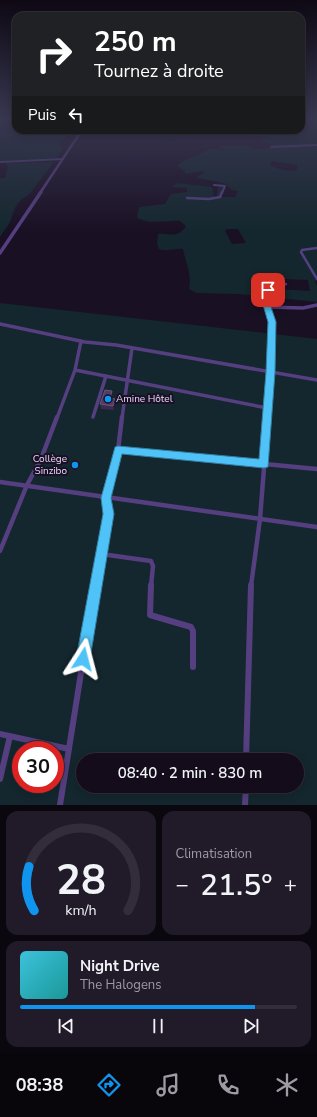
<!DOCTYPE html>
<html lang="fr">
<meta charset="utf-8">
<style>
:root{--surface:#140c1b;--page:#211a28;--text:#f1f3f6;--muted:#9d9ba3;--line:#332c3a;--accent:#1095ef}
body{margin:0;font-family:"Nunito Sans",sans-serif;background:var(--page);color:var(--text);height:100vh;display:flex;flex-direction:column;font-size:15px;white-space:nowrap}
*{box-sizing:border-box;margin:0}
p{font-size:13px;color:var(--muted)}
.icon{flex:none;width:22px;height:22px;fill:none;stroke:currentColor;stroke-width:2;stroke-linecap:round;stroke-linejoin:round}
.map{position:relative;height:805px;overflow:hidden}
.side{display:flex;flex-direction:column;gap:6px;padding:6px;background:#0b070f;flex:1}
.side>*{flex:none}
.guide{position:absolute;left:12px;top:12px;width:293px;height:122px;border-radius:12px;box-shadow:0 2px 10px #0003,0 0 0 1px var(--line);background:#202124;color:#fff;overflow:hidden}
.speed{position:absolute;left:12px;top:741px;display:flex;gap:8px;font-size:20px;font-weight:700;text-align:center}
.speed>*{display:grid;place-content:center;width:52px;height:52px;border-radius:50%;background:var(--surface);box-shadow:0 2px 10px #0003,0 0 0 1px var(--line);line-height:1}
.speed .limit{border:6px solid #d22;background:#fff;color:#111}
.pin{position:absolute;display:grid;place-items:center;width:34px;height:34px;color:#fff;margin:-17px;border-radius:8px;box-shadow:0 2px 6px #0006}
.me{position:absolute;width:44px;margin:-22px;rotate:9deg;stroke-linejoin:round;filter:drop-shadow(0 0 3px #0008)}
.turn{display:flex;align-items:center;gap:14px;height:84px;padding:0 16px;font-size:18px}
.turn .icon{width:52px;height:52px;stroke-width:2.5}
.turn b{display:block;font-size:28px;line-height:34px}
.then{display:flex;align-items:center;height:38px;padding:0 16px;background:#0003;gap:8px;font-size:15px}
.big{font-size:30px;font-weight:600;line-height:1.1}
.side .tile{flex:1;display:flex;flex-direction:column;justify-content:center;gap:6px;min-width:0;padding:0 14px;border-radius:12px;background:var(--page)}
.side .dial{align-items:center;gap:0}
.dial svg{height:104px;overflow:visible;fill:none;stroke:var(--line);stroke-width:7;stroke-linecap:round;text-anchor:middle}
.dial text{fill:var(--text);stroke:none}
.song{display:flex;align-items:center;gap:12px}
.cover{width:48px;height:48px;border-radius:6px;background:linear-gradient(135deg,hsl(190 70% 55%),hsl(180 70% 35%))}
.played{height:4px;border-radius:2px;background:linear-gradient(90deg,var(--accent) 85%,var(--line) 85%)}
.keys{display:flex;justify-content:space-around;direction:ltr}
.heat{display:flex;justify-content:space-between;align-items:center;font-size:22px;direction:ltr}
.side .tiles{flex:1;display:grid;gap:6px;grid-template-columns:1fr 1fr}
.tile:last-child{grid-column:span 2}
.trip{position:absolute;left:76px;top:753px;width:228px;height:40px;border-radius:20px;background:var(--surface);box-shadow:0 2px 10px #0003,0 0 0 1px var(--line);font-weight:600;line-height:40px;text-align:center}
.tabs{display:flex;height:64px;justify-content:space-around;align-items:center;background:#08050b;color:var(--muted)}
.tabs .icon{width:28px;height:28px}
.tabs .current{color:var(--accent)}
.tabs b{font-size:18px;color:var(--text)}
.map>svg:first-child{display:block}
.green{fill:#14272e;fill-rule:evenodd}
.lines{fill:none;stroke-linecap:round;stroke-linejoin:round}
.stream{stroke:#0e1140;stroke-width:1}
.minor-far4{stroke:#553f80;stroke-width:2}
.minor-far3{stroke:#553f80;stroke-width:2.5}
.minor-far2{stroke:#553f80;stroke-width:3.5}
.minor-far1{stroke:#553f80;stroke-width:4.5}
.minor{stroke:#553f80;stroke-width:6}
.tertiary-far1{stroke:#553f80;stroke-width:2.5}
.tertiary{stroke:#553f80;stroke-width:3.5}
.wall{fill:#3e2b51}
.shaded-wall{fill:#281837}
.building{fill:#503d63;stroke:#67567b}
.route{fill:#4fc3f7;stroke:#337fa1}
.poi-dot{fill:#1095ef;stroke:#1a1024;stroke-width:1.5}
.labels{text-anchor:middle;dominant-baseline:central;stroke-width:4;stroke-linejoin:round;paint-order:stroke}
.poi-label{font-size:10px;fill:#e6d7fc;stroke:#1a1024;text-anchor:start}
</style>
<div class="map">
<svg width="317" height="805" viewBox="0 0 317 805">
<rect width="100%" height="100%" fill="#1a1024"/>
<path class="green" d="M0,118H16V130H69L70,133L57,144L63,148L57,158L0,161Z
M301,118H317V280L315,282L317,286V302L239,294L197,293L189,289C192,274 186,264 183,249C175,248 166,252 159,249L157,243L158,234C171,232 176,240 186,226L180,221C166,220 150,225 137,218L139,207L165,204L171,194L187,192V188L172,187L177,183L212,187L214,197L217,196L218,187H223L222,197H235L238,191L232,190L226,184L219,182L198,178L197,177L204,173L203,171L185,174V171L177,166C187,156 200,156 210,149L225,150L219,146H245L256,150L270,148L271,145L259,139H268L269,137L247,135L241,130H301ZM271,161L297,165L298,168L295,171L283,170L271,166ZM226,229H238L246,243L232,244L225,231ZM282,279L308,280L310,291L279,289L276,285Z
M52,162L53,163L31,192C27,197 22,198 19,202C14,208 13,213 11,220C9,225 3,232 0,237V178H5L8,167L6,163Z
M0,303L317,339V805H0ZM21,750H55V784H21ZM83,760H297V786H83Z"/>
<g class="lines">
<path class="stream" d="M103,165L145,157L150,152L164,143L203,130"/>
<path class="minor-far4" d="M271,147L317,145
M0,162L63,159
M214,185L225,186L222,193"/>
<path class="minor-far3" d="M187,198L209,199L220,197L222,192
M317,248L302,250L301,252L317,279
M268,291L286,284"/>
<path class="minor-far2" d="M267,307L303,308L317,305
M0,324L85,342L116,345L317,380
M75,370L267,408
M93,417L106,376
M57,418L75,370L81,341
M122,418L132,348
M268,418L272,323L265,298L269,290"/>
<path class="minor-far1" d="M118,450L317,469
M0,482L317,527
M0,551L27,485L41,459L57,417
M101,554L151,561L153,566L151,586
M95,586L108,514L106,498L118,450L122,417
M251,586L260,519L268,417"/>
<path class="minor" d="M151,585L150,615L191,627L193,631V667
M0,734L69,749
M246,760L251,585
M0,779L10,736
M60,805L95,585
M245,805L246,786"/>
<path class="tertiary-far1" d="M40,193L82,130"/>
<path class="tertiary" d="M0,253L41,192"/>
</g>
<path class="wall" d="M112,391L113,395L112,399H115L116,403L114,410L101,409L100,404Z"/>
<path class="shaded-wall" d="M112,391L113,395L111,403L110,398Z
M115,399L116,403L114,410L113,406Z"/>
<path class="building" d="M105,390L112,391L110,398L115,399L113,406L100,404Z"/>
<linearGradient id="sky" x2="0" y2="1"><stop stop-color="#0e0914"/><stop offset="0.51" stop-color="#383750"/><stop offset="1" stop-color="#383750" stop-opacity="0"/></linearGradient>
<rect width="317" height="231" fill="url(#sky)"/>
<path class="route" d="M266,289L272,290L268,298L276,322L275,372L268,467L264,468L122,454L111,498L114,514L90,659L88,664L83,666L78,664L76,659L103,514L101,498L115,447L118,446L259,459L266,372L268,322L261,298Z"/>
<g class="poi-dot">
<circle cx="108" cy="399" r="4"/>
<circle cx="75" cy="465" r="4"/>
</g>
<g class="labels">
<g class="poi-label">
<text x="116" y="399">Amine Hôtel</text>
<text x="67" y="459" text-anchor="end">Collège<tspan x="67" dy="12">Sinzibo</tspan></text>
</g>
</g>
</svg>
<div class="speed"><div class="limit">30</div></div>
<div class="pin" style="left:268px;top:290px;background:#d93025"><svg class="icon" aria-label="arrive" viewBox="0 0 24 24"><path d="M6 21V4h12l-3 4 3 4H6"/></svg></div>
<svg class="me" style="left:83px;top:659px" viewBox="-20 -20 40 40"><path d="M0-17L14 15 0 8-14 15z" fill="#4fc3f7" stroke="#fff" stroke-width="4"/></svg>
<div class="trip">08:40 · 2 min · 830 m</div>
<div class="guide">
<div class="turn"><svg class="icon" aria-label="right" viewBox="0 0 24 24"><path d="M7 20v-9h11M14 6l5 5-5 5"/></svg><div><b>250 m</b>Tournez à droite</div></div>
<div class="then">Puis<svg class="icon" aria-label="left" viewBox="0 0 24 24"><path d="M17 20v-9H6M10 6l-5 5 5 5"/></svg></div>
</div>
</div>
<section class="side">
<div class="tiles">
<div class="tile dial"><svg viewBox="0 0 100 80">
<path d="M14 69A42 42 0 1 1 86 69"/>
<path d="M14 69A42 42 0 0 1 10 35" stroke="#1095ef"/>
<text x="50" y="56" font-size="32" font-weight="700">28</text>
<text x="50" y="72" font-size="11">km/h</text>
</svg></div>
<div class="tile"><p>Climatisation</p>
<div class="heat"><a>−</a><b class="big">21.5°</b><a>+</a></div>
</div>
<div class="tile">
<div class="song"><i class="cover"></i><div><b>Night Drive</b><p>The Halogens</p></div></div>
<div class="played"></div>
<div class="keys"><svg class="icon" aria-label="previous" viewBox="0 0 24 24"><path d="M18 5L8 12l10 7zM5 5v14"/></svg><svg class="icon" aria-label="pause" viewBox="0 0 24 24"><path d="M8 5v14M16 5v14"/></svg><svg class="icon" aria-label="next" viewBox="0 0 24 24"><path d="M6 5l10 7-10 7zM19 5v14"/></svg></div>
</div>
</div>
</section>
<nav class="tabs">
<b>08:38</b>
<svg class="icon current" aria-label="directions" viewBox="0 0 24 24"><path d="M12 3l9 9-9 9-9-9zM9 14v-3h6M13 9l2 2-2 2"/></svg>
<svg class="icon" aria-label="music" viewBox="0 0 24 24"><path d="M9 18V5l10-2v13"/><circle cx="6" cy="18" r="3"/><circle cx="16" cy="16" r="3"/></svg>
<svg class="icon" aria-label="phone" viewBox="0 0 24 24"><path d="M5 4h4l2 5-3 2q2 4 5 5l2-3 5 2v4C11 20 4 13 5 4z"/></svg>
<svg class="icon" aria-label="climate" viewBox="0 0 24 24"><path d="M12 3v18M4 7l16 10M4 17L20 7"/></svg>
</nav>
